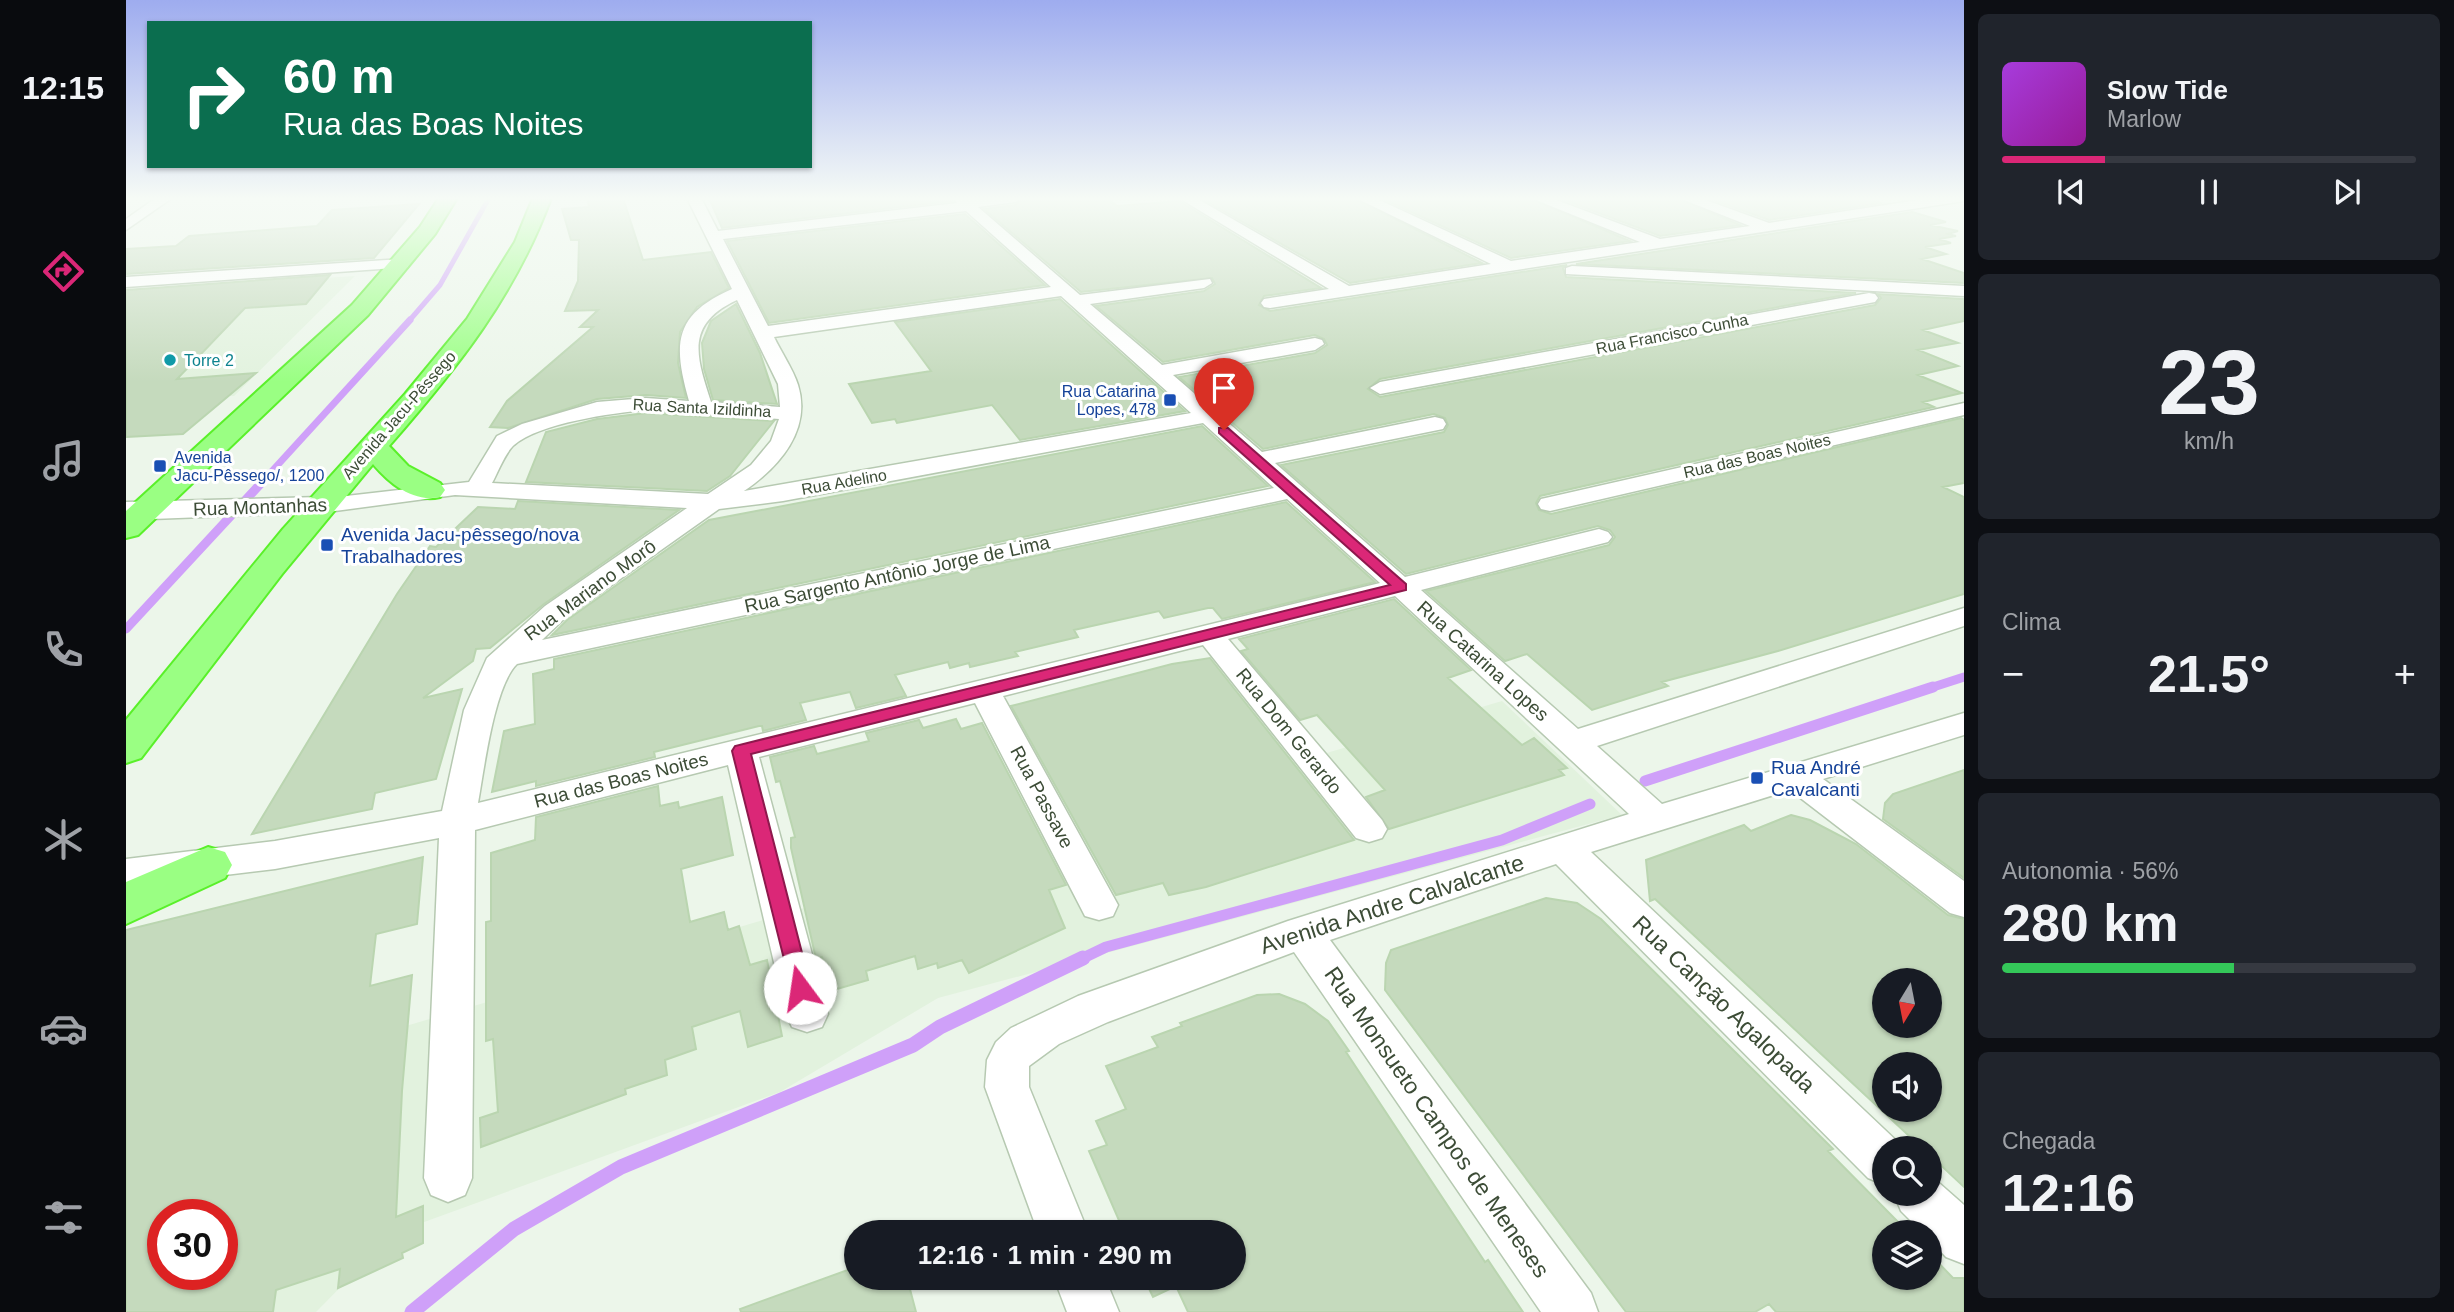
<!DOCTYPE html>
<html lang="pt">
<meta charset="utf-8">
<style>
:root{--surface:#171b24;--page:#20242c;--text:#f1f3f6;--muted:#9ea1a6;--line:#363941;--accent:#db2777}
body{margin:0;font-family:Arial,sans-serif;background:var(--page);color:var(--text);height:100vh;display:flex;flex-direction:column;font-size:26px;white-space:nowrap}
*{box-sizing:border-box;margin:0}
p{font-size:23px;color:var(--muted)}
.icon{flex:none;width:38px;height:38px;fill:none;stroke:currentColor;stroke-width:2;stroke-linecap:round;stroke-linejoin:round}
.map{position:relative;flex:1;overflow:hidden}
.side{display:flex;flex-direction:column;gap:14px;padding:14px;background:#0d0f14;width:490px}
.side>*{flex:none}
.top-card{position:absolute;left:21px;top:21px;width:665px;height:147px;border-radius:0px;box-shadow:0 2px 5px #0004;background:#0b6e4f;color:#fff;overflow:hidden}
.needle{width:46px;rotate:190deg}
.tools{position:absolute;left:1746px;top:968px;display:grid;gap:14px}
.tools a{display:grid;place-items:center;width:70px;height:70px;border-radius:50%;background:var(--surface);box-shadow:0 2px 5px #0004;font-size:35px}
.speed{position:absolute;left:21px;top:1199px;display:flex;gap:14px;font-size:35px;font-weight:700;text-align:center}
.speed>*{display:grid;place-content:center;width:91px;height:91px;border-radius:50%;background:var(--surface);box-shadow:0 2px 5px #0004;line-height:1}
.speed .limit{border:10px solid #d22;background:#fff;color:#111}
.pin{position:absolute;display:grid;place-items:center;width:60px;height:60px;color:#fff;margin:-72px -30px;border-radius:50% 50% 50% 0;rotate:-45deg;box-shadow:0 0 7px #0007}
.pin .icon{rotate:45deg}
.me{position:absolute;width:77px;margin:-38px;rotate:346deg;stroke-linejoin:round;filter:drop-shadow(0 0 5px #0008)}
.turn{display:flex;align-items:center;gap:24px;height:147px;padding:0 21px;font-size:32px}
.turn .icon{width:91px;height:91px;stroke-width:2.5}
.turn b{display:block;font-size:49px;line-height:60px}
.big{font-size:52px;font-weight:700;line-height:1.1}
.side .tile{flex:1;display:flex;flex-direction:column;justify-content:center;gap:10px;min-width:0;padding:0 24px;border-radius:10px;background:var(--page)}
.side .dial{align-items:center;gap:0}
.dial b{font-size:91px;line-height:1}
.song{display:flex;align-items:center;gap:21px}
.cover{width:84px;height:84px;border-radius:10px;background:linear-gradient(135deg,hsl(280 70% 55%),hsl(300 70% 35%))}
.played{height:7px;border-radius:4px;background:linear-gradient(90deg,var(--accent) 25%,var(--line) 25%)}
.keys{display:flex;justify-content:space-around;direction:ltr}
.heat{display:flex;justify-content:space-between;align-items:center;font-size:38px;direction:ltr}
.charge{height:10px;border-radius:5px;background:linear-gradient(90deg,#34c759 56%,var(--line) 0)}
.trip{position:absolute;left:718px;top:1220px;width:402px;height:70px;border-radius:35px;background:var(--surface);box-shadow:0 2px 5px #0004;font-weight:700;line-height:70px;text-align:center}
main{display:flex;flex:1;min-height:0}
.dock{display:flex;flex-direction:column;width:126px;justify-content:space-around;align-items:center;background:#090b0e;color:var(--muted)}
.dock .icon{width:49px;height:49px}
.dock .selected{color:var(--accent)}
.dock b{font-size:32px;color:var(--text)}
.map>svg:first-child{display:block}
.residential{fill:#e2f2de;fill-rule:evenodd}
.lines{fill:none;stroke-linecap:round;stroke-linejoin:round}
.stream-far4{stroke:#cfa0f9;stroke-width:5}
.stream-far3{stroke:#cfa0f9;stroke-width:7}
.stream-far2{stroke:#cfa0f9;stroke-width:9}
.stream-far1{stroke:#cfa0f9;stroke-width:11}
.stream{stroke:#cfa0f9;stroke-width:15}
.building{fill:#c5dabd;stroke:#bad5b0;stroke-width:2;fill-rule:evenodd}
.minor-casing{stroke:#b6c9b1;stroke-width:3}
.tertiary-casing{stroke:#b6c9b1;stroke-width:3}
.trunk-casing{stroke:#5af02a;stroke-width:4}
.minor{fill:#fff;fill-rule:evenodd}
.tertiary{fill:#fff;fill-rule:evenodd}
.trunk{fill:#9aff83;fill-rule:evenodd}
.route{fill:#db2777;stroke:#8e194d;stroke-width:2}
.culture-dot{fill:#0f9aa8;stroke:#fff;stroke-width:2.5}
.transit-dot{fill:#1a4fb4;stroke:#fff;stroke-width:2.5}
.labels{text-anchor:middle;dominant-baseline:central;stroke-width:6;stroke-linejoin:round;paint-order:stroke}
.far-street-label{font-size:16px;fill:#3c4c36;stroke:#fff}
.far-culture-label{font-size:16px;fill:#0d838f;stroke:#fff;text-anchor:start}
.far-transit-label{font-size:16px;fill:#164399;stroke:#fff;text-anchor:end}
.street-label{font-size:19px;fill:#3c4c36;stroke:#fff}
.transit-label{font-size:19px;fill:#164399;stroke:#fff;text-anchor:start}
.near-street-label{font-size:23px;fill:#3c4c36;stroke:#fff}
</style>
<main>
<nav class="dock">
<b>12:15</b>
<svg class="icon selected" aria-label="directions" viewBox="0 0 24 24"><path d="M12 3l9 9-9 9-9-9zM9 14v-3h6M13 9l2 2-2 2"/></svg>
<svg class="icon" aria-label="music" viewBox="0 0 24 24"><path d="M9 18V5l10-2v13"/><circle cx="6" cy="18" r="3"/><circle cx="16" cy="16" r="3"/></svg>
<svg class="icon" aria-label="phone" viewBox="0 0 24 24"><path d="M5 4h4l2 5-3 2q2 4 5 5l2-3 5 2v4C11 20 4 13 5 4z"/></svg>
<svg class="icon" aria-label="climate" viewBox="0 0 24 24"><path d="M12 3v18M4 7l16 10M4 17L20 7"/></svg>
<svg class="icon" aria-label="car" viewBox="0 0 24 24"><path d="M5 17H2v-5l4-1 3-4h7l3 4 3 1v5h-3M9 17h6M6 11h13"/><circle cx="7" cy="17" r="2"/><circle cx="17" cy="17" r="2"/></svg>
<svg class="icon" aria-label="filters" viewBox="0 0 24 24"><path d="M4 7h16M4 17h16"/><circle cx="9" cy="7" r="2"/><circle cx="15" cy="17" r="2"/></svg>
</nav>
<div class="map">
<svg width="1838" height="1312" viewBox="0 0 1838 1312">
<rect width="100%" height="100%" fill="#ecf6ea"/>
<path class="residential" d="M229,276L108,396L61,397L0,291Z
M1376,701L1496,815L812,998L654,1092L268,1233L190,1312H0V1109ZM37,1214H96V1274H37Z"/>
<g class="lines">
<path class="stream-far4" d="M283,321L314,285L363,198"/>
<path class="stream-far3" d="M137,481L284,320"/>
<path class="stream-far2" d="M0,629L139,479
M1801,689L1838,677"/>
<path class="stream-far1" d="M1519,781L1807,687
M953,960L980,947L1376,840L1464,804"/>
<path class="stream" d="M286,1312L388,1229L495,1167L787,1045L814,1027L957,958"/>
</g>
<path class="building" d="M461,198H497L517,260L585,252L603,288L571,307L554,332L552,363L560,398L520,395L471,399L382,428L364,427L381,401L467,327H454L472,310L439,311L452,281L453,240H445L436,209L463,207Z
M583,198H824L826,201L596,228Z
M898,198H980L991,206L1053,201L1195,288L1138,296L1133,305L1144,311L1441,265L1437,268L1440,277L1730,293L1254,379L1242,389L1254,397L1749,305L1755,298L1752,294L1838,299V321L1797,330L1832,343L1792,350L1832,366L1792,375L1836,393L1797,402L1808,407L1414,496L1410,503L1413,510L1425,514L1835,418L1838,420V483L1817,487L1838,497V594L1652,651L1536,682L1542,686L1466,710L1401,654L1379,661L1300,591L1483,545L1489,537L1484,530L1472,526L1280,574L1155,465L1318,432L1322,425L1319,418L1308,414L1137,449L1053,377L1189,353L1201,345L1198,339L1189,335L1037,362L970,306L1078,291L1089,284L1086,278L955,292L858,209L889,205Z
M1097,198H1228L1356,263L1224,283L1078,200Z
M1255,198H1403L1504,241L1385,258Z
M1433,198H1551L1614,225L1534,236Z
M1582,198H1740L1756,203L1643,220Z
M293,204L248,258L0,274V249L50,246L63,236L191,226L206,210Z
M1786,212L1820,222L1804,225L1832,231L1822,234L1830,236L1813,239L1825,243L1799,247L1820,254L1796,259L1838,273V283L1450,264Z
M839,214L919,285L643,323L601,241Z
M204,275L180,304L119,308L51,379L130,373L57,434L0,437V290Z
M934,299L1059,411L894,440L866,405L771,423L769,419L746,423L723,384L805,371L769,322Z
M610,304L634,353L651,404L587,400L578,369L576,343L585,321Z
M520,413L648,421L604,476L581,491L400,482L420,432L471,419Z
M1076,426L1142,486L426,635L441,620L583,520Z
M392,501L553,510L418,604L364,648L350,649L347,661L297,698L336,689L310,779L249,793L246,809L126,834L271,594L304,546L310,547L352,507L389,509Z
M1160,502L1249,582L1096,619L1087,608H1082L1038,618L1033,611L948,630L952,637L889,652L892,656L844,667L843,663L824,668L822,662L769,675L780,696L730,708L724,692L674,703L680,720L637,731L636,726H633L528,752L529,757L410,786V781L366,792L378,731L409,724L407,674L428,669V659Z
M1268,599L1345,670L1322,678L1396,745L1408,738L1441,768L1433,770L1438,775L1263,829L1240,797L1259,790L1191,715L1174,720L1115,651L1122,649L1113,639Z
M1084,658L1228,840L1080,887L1043,895L1037,883L990,895L885,706L1046,664Z
M830,719L835,729L856,723L940,885L923,890L939,928L843,973L836,960L812,968L811,963L792,969L789,956L740,971L742,980L704,991L696,957L690,959L665,848V838L669,837L654,781L650,782L644,757L688,746L691,754L743,741L740,733L793,720L797,728Z
M1838,770V878L1757,819L1759,803L1767,794Z
M532,786L534,806L552,802L553,808L596,797L607,855L555,869L564,922L598,912L602,930L613,926L624,965L641,960L656,1036L622,1047L614,1011L566,1027L570,1049L539,1060L541,1075L499,1089L500,1094L355,1147L354,1118L372,1112L367,1039L360,1041V922L365,921V853L409,840L410,817Z
M1665,815L1684,820L1730,844L1822,915L1838,919V1187L1804,1155V1148H1796L1529,899L1524,901L1520,860L1618,825L1625,831ZM1759,980H1804V1026H1759ZM1759,1064H1804V1110H1759Z
M297,857L291,924L250,934L244,986L286,975L276,1091L270,1217L297,1206V1243L276,1253L277,1258L212,1288L214,1269L150,1290L147,1312H0V930ZM37,1214H96V1274H37Z
M1420,898L1451,903L1475,919L1707,1149L1702,1151L1782,1232H1759V1278H1804V1254L1827,1278H1838V1312H1650L1643,1304L1629,1312H1500L1259,990L1260,963L1265,950Z
M1153,994L1179,1004L1202,1021L1223,1051L1220,1052L1359,1262L1362,1260L1397,1312H1062L1050,1286L1027,1297L1018,1278H1108V1232H998L963,1151L981,1145L970,1121L1000,1109L980,1066L1032,1047L1026,1037L1056,1026L1054,1023L1131,995Z
M730,1267V1278H781L790,1312H615L614,1309Z"/>
<g class="lines">
<g class="minor-casing">
<path id="minor" d="M30,198H46L0,230V219Z
M561,198H575L592,231L831,203L827,198H896L889,202L852,207L954,295L1084,279L1086,283L1078,288L964,304L1036,365L1189,338L1196,340L1198,344L1189,350L1047,375L1136,452L1309,417L1317,419L1320,424L1317,429L1149,463L1279,577L1473,529L1482,532L1486,537L1482,542L1295,590L1452,729L1838,608V626L1471,746L1536,804L1838,713V735L1697,779L1838,881V917L1824,913L1664,790L1465,852L1776,1146L1777,1148H1759V1185L1742,1178L1430,864L1204,940L1465,1293L1472,1312H1415L1168,952L982,1022L933,1044L903,1066V1087L962,1232H912L859,1087L861,1060L870,1042L885,1028L952,996L1162,921L1503,814L1269,596L1102,639L1256,820L1261,829L1256,838L1243,842L1230,838L1077,645L877,696L992,905L987,916L973,920L959,916L849,703L633,757L702,1014L696,1027L681,1032L666,1027L660,1014L602,765L349,830L346,1178L339,1195L322,1202L305,1195L298,1178L313,838L149,869L0,887V859L149,841L316,811L338,710L361,658L419,606L561,508L329,495L194,513L185,511L182,506L185,501L194,499L343,482L371,436L396,424L471,402L520,398L563,401C547,344 547,315 606,289ZM840,211L925,287L642,326L597,239ZM935,296L1065,413L618,491C653,467 686,430 672,385C667,369 655,352 648,337ZM611,300L652,384L654,407L585,402C570,356 559,324 611,300ZM520,410L653,419L645,441L625,465L582,494L366,483C372,472 379,453 388,445C414,423 486,413 520,410ZM1077,423L1148,488L416,640L439,618L593,509L657,501ZM1161,499L1254,583L352,803C358,770 368,686 391,664Z
M1053,198H1070L1223,286L1365,264L1230,198H1249L1385,261L1514,242L1405,198H1425L1534,239L1624,226L1553,198H1574L1643,223L1805,198H1838V201L1144,308L1138,307L1135,303L1138,299L1203,289Z
M276,259L282,261V267L0,287V277Z
M1446,266L1838,286V296L1440,274V268Z
M1743,293L1749,294L1752,298L1749,302L1254,394L1244,388L1254,382Z
M1838,403V415L1424,511L1415,509L1412,504L1415,499L1424,497Z
M1804,1175L1838,1205V1264L1820,1257L1804,1240V1232H1796L1775,1211L1768,1194H1804Z
M928,1278H979L993,1312H941Z"/>
</g>
<g class="tertiary-casing">
<path id="tertiary" d="M194,497L205,500L209,506L205,512L0,520V502Z"/>
</g>
<g class="trunk-casing">
<path id="trunk" d="M313,198H331L309,234L242,315L12,535L0,538V511L226,305L294,227Z
M407,198H425C389,296 331,368 263,446L282,466L314,483L319,490L314,497C287,503 263,483 247,464L156,574L15,758L0,763V720L157,529L279,394L341,319L389,242Z
M82,847L99,852L106,865L99,878L0,924V882Z"/>
</g>
<use href="#minor" class="minor"/>
<use href="#tertiary" class="tertiary"/>
<use href="#trunk" class="trunk"/>
</g>
<linearGradient id="sky" x2="0" y2="1"><stop stop-color="#9eacef"/><stop offset="0.52" stop-color="#f6fbf6"/><stop offset="1" stop-color="#f6fbf6" stop-opacity="0"/></linearGradient>
<rect width="1838" height="382" fill="url(#sky)"/>
<path class="route" d="M1093,428H1102L1280,584V590L625,754L685,988L682,995L674,998L667,995L606,751L609,746L1264,585L1093,433Z"/>
<circle class="culture-dot" cx="44" cy="360" r="7"/>
<g class="transit-dot">
<rect x="1037" y="393" width="14" height="14" rx="3.5"/>
<rect x="27" y="459" width="14" height="14" rx="3.5"/>
<rect x="194" y="538" width="14" height="14" rx="3.5"/>
<rect x="1624" y="771" width="14" height="14" rx="3.5"/>
</g>
<g class="labels">
<g class="far-street-label">
<text transform="translate(1546 334) rotate(-11)">Rua Francisco Cunha</text>
<text transform="translate(576 408) rotate(3)">Rua Santa Izildinha</text>
<text transform="translate(273 415) rotate(-49)">Avenida Jacu-Pêssego</text>
<text transform="translate(1631 456) rotate(-13)">Rua das Boas Noites</text>
<text transform="translate(718 482) rotate(-10)">Rua Adelino</text>
</g>
<g class="far-culture-label">
<text x="58" y="360">Torre 2</text>
</g>
<g class="far-transit-label">
<text x="1030" y="391">Rua Catarina<tspan x="1030" dy="18">Lopes, 478</tspan></text>
<text x="48" y="457" text-anchor="start">Avenida<tspan x="48" dy="18">Jacu-Pêssego/, 1200</tspan></text>
</g>
<g class="street-label">
<text transform="translate(134 507) rotate(-2)">Rua Montanhas</text>
<text transform="translate(771 574) rotate(-12)">Rua Sargento Antônio Jorge de Lima</text>
<text transform="translate(464 590) rotate(-36)">Rua Mariano Morô</text>
<text transform="translate(1357 661) rotate(42)">Rua Catarina Lopes</text>
<text transform="translate(1163 731) rotate(51)">Rua Dom Gerardo</text>
<text transform="translate(495 780) rotate(-14)">Rua das Boas Noites</text>
<text transform="translate(916 797) rotate(62)">Rua Passave</text>
</g>
<g class="transit-label">
<text x="215" y="534">Avenida Jacu-pêssego/nova<tspan x="215" dy="22">Trabalhadores</tspan></text>
<text x="1645" y="767">Rua André<tspan x="1645" dy="22">Cavalcanti</tspan></text>
</g>
<g class="near-street-label">
<text transform="translate(1266 904) rotate(-18)">Avenida Andre Calvalcante</text>
<text transform="translate(1598 1004) rotate(44)">Rua Canção Agalopada</text>
<text transform="translate(1311 1122) rotate(55)">Rua Monsueto Campos de Meneses</text>
</g>
</g>
</svg>
<div class="tools">
<a><svg class="needle" viewBox="-14 -14 28 28"><path d="M0-13l5 13h-10z" fill="#e53935"/><path d="M0 13l5-13h-10z" fill="#9ea1a6"/></svg></a>
<a><svg class="icon" aria-label="sound" viewBox="0 0 24 24"><path d="M4 9h4l5-4v14l-5-4H4zM17 9q2 3 0 6"/></svg></a>
<a><svg class="icon" aria-label="search" viewBox="0 0 24 24"><circle cx="10" cy="10" r="6"/><path d="M15 15l6 6"/></svg></a>
<a><svg class="icon" aria-label="layers" viewBox="0 0 24 24"><path d="M12 4l9 5-9 5-9-5zM3 14l9 5 9-5"/></svg></a>
</div>
<div class="speed"><div class="limit">30</div></div>
<div class="pin" style="left:1098px;top:430px;background:#d93025"><svg class="icon" aria-label="arrive" viewBox="0 0 24 24"><path d="M6 21V4h12l-3 4 3 4H6"/></svg></div>
<svg class="me" style="left:674px;top:988px" viewBox="-20 -20 40 40"><circle r="19" fill="#fff"/><path d="M0-13L10 11 0 6-10 11z" fill="#db2777"/></svg>
<div class="trip">12:16 · 1 min · 290 m</div>
<div class="top-card">
<div class="turn"><svg class="icon" aria-label="right" viewBox="0 0 24 24"><path d="M7 20v-9h11M14 6l5 5-5 5"/></svg><div><b>60 m</b>Rua das Boas Noites</div></div>
</div>
</div>
<section class="side">
<div class="tile">
<div class="song"><i class="cover"></i><div><b>Slow Tide</b><p>Marlow</p></div></div>
<div class="played"></div>
<div class="keys"><svg class="icon" aria-label="previous" viewBox="0 0 24 24"><path d="M18 5L8 12l10 7zM5 5v14"/></svg><svg class="icon" aria-label="pause" viewBox="0 0 24 24"><path d="M8 5v14M16 5v14"/></svg><svg class="icon" aria-label="next" viewBox="0 0 24 24"><path d="M6 5l10 7-10 7zM19 5v14"/></svg></div>
</div>
<div class="tile dial"><b>23</b><p>km/h</p></div>
<div class="tile"><p>Clima</p>
<div class="heat"><a>−</a><b class="big">21.5°</b><a>+</a></div>
</div>
<div class="tile"><p>Autonomia · 56%</p><b class="big">280 km</b><div class="charge"></div></div>
<div class="tile"><p>Chegada</p><b class="big">12:16</b></div>
</section>
</main>
